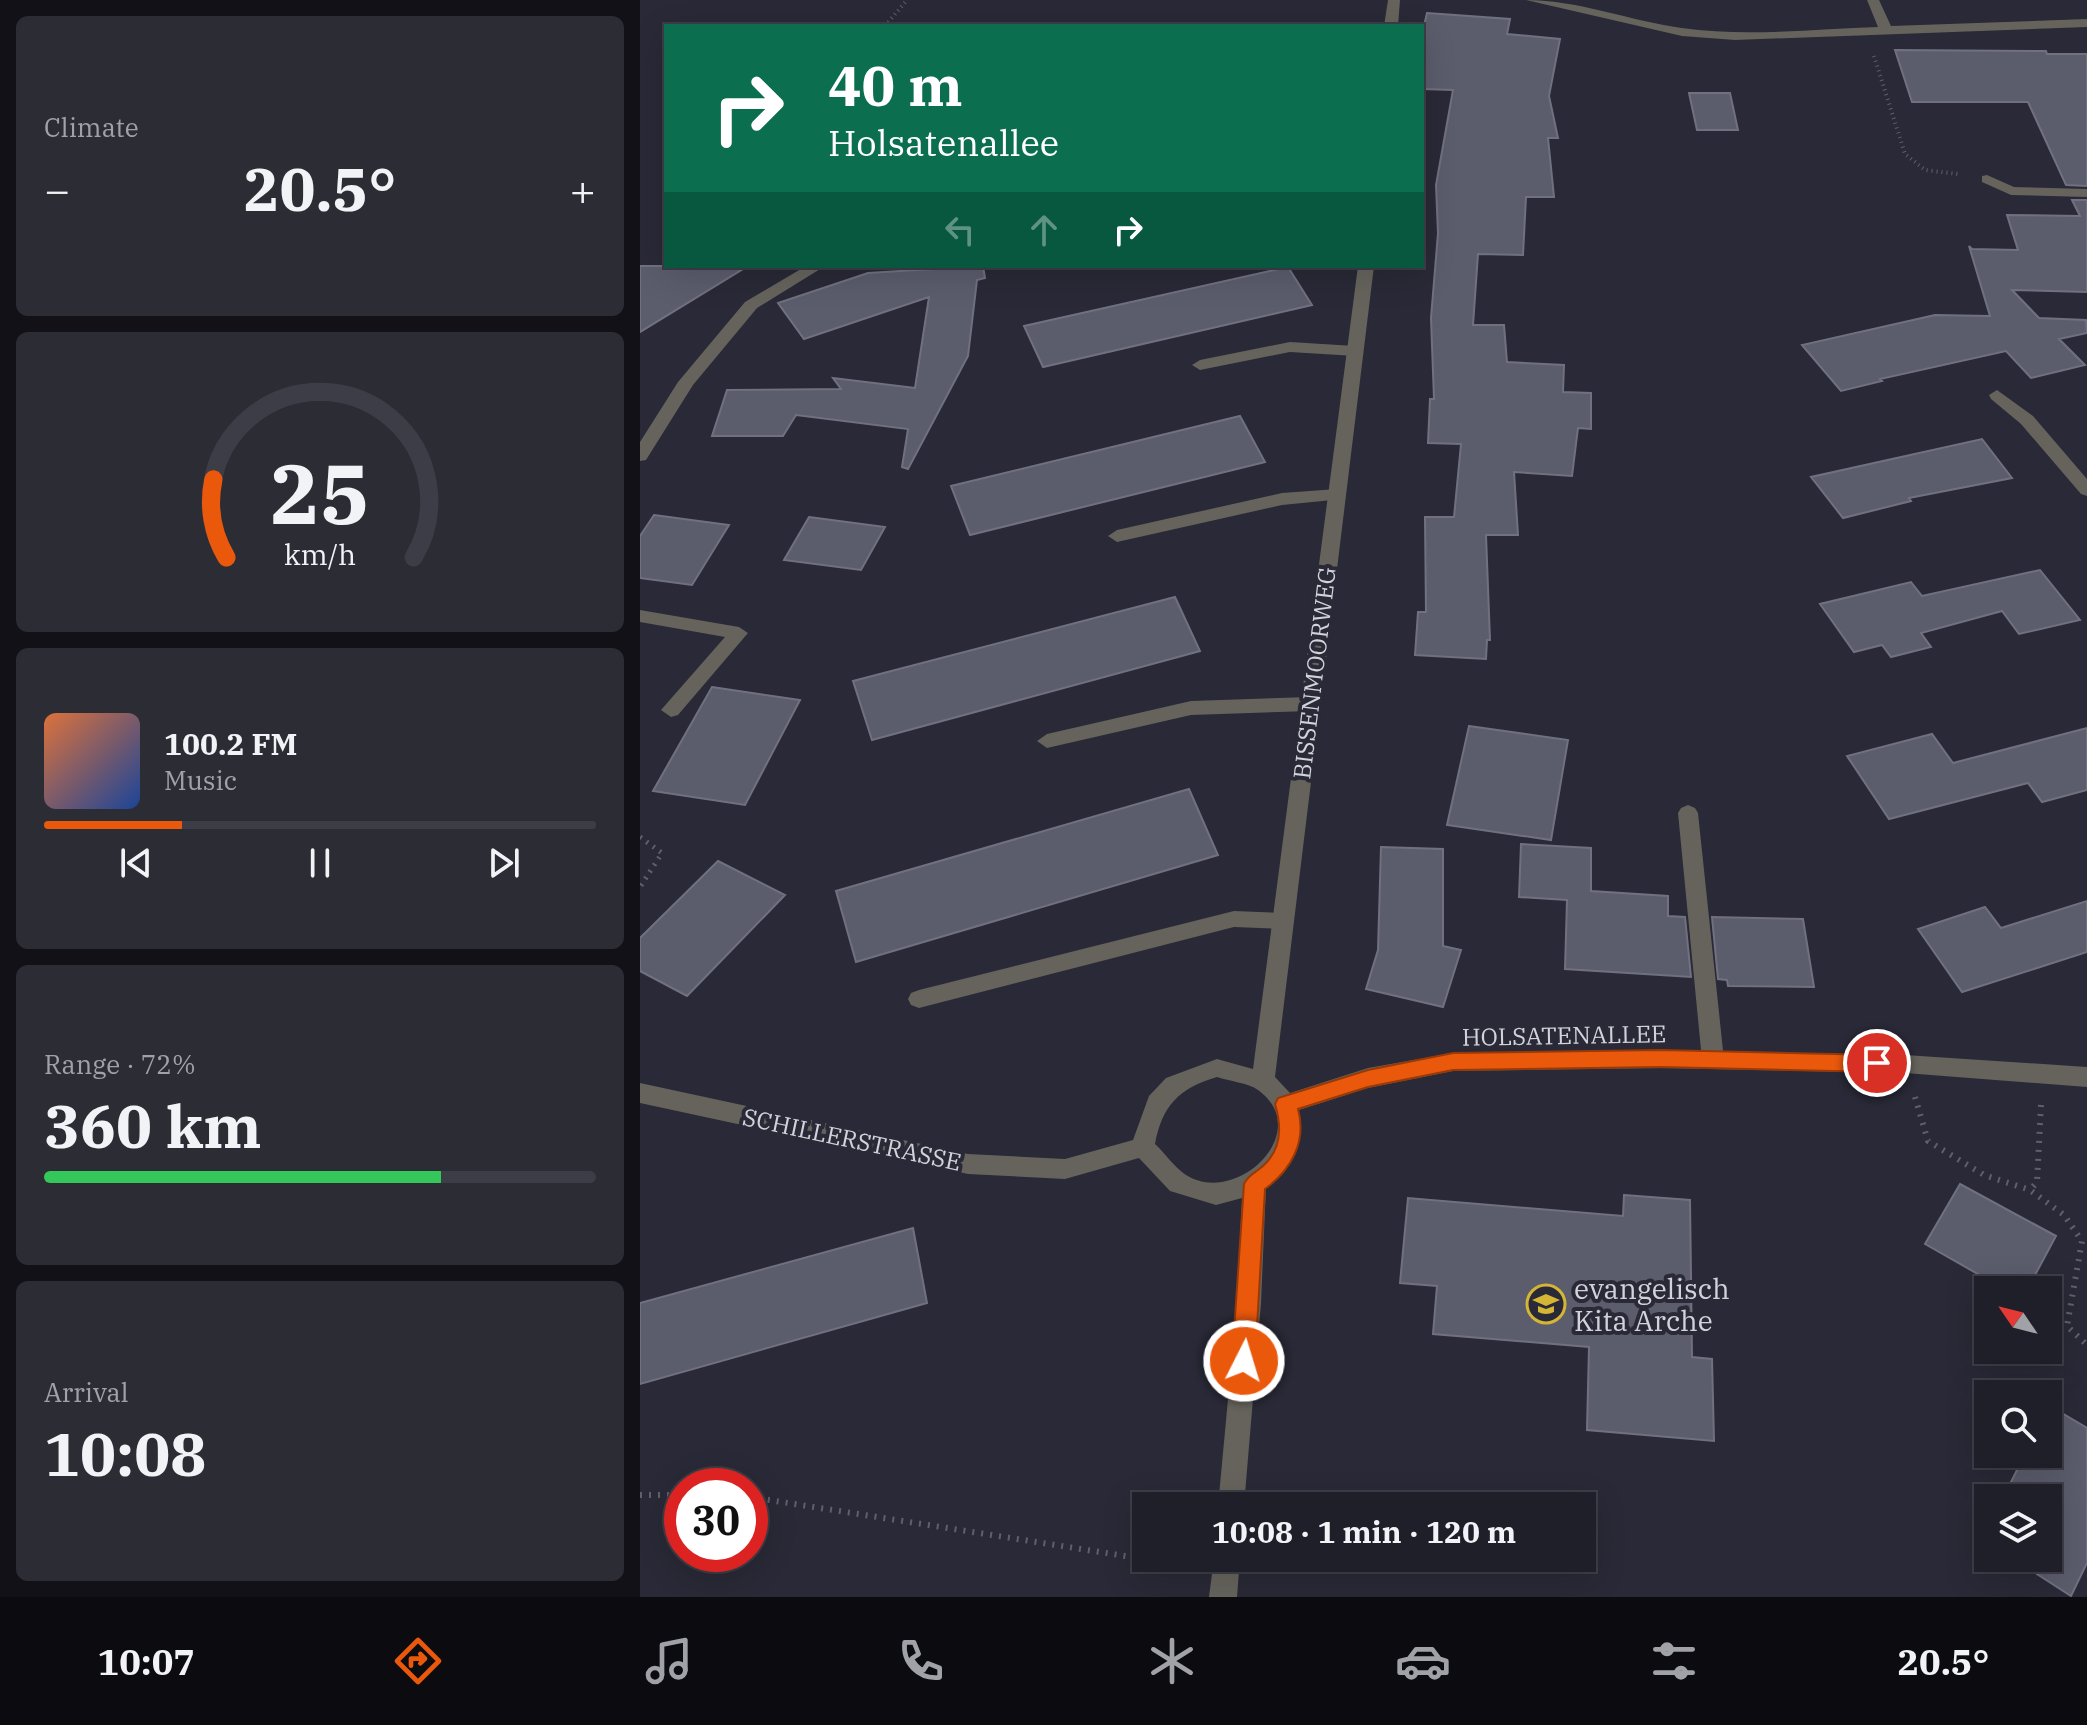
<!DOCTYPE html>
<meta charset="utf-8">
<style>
:root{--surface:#1f1f29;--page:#2c2c35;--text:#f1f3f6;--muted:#a1a2a8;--line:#3c3d46;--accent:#ea580c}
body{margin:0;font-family:"IBM Plex Serif",serif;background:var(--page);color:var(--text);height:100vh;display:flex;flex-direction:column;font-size:30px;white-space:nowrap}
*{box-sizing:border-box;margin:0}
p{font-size:26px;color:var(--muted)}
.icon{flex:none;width:44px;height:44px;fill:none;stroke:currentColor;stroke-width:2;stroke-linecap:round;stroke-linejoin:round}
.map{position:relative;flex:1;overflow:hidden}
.details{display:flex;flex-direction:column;gap:16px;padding:16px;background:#111117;width:640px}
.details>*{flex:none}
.top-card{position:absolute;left:24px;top:24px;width:760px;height:244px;border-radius:0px;box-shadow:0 8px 32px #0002,0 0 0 2px var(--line);background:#0b6e4f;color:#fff;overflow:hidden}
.needle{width:52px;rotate:305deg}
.controls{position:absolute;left:1334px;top:1276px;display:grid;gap:16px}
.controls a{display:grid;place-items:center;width:88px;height:88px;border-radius:0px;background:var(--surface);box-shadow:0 8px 32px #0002,0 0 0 2px var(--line);font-size:40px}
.speed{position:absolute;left:24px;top:1468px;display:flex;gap:16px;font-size:40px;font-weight:700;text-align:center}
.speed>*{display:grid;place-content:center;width:104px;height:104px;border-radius:50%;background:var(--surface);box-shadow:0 8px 32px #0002,0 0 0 2px var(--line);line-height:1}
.speed .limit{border:12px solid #d22;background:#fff;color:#111}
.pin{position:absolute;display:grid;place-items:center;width:68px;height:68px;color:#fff;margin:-34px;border:4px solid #fff;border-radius:50%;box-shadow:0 2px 8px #0007}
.me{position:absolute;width:88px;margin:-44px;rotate:5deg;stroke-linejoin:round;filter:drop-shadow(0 0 6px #0008)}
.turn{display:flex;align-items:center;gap:28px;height:168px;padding:0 32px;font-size:36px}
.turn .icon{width:104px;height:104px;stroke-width:2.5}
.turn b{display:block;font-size:56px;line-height:68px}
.lanes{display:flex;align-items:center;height:76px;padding:0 32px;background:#0003;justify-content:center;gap:40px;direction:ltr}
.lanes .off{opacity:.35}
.big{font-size:60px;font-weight:700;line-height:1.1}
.details .card{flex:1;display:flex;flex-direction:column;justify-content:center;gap:12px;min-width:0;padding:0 28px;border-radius:12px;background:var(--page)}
.details .dial{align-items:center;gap:0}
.dial svg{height:208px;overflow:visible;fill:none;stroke:var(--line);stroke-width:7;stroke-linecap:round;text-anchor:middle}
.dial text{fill:var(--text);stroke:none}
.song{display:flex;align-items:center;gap:24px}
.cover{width:96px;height:96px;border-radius:12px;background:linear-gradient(135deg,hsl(20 70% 55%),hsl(220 70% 35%))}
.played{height:8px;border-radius:4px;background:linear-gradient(90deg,var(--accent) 25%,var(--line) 25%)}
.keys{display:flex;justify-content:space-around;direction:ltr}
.heat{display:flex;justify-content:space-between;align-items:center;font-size:44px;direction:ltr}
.charge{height:12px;border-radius:6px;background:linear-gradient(90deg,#34c759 72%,var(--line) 0)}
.trip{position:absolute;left:492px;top:1492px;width:464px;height:80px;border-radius:0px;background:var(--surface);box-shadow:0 8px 32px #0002,0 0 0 2px var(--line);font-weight:700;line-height:80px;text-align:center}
.tab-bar{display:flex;height:128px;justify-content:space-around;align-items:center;background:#0c0c10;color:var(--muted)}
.tab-bar .icon{width:56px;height:56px}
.tab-bar .selected{color:var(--accent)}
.tab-bar b{font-size:36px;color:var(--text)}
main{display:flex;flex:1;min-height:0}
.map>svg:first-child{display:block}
.building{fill:#5b5c6c;stroke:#707081;stroke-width:2}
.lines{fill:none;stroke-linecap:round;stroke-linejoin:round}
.path-far2{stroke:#60606c;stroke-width:4;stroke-dasharray:1 4;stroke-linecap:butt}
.path-far1{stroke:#60606c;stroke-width:5;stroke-dasharray:2 6;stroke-linecap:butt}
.path{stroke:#60606c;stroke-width:6;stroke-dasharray:2 7;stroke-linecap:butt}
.lane{fill:#65635c;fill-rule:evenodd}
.street{fill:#65635c;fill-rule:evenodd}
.route{fill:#ea580c;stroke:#983908;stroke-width:2}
.labels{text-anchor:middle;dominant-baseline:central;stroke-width:8;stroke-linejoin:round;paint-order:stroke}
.street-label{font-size:24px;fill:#d2d2db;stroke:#292937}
.near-poi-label{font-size:28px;fill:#d2d2db;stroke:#292937;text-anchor:start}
</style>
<main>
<section class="details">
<div class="card"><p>Climate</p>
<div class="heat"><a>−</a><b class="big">20.5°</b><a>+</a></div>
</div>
<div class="card dial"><svg viewBox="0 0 100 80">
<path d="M14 69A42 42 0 1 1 86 69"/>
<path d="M14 69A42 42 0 0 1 9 39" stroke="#ea580c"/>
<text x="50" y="56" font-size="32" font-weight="700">25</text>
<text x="50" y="72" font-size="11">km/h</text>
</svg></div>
<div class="card">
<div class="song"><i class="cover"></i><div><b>100.2 FM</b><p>Music</p></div></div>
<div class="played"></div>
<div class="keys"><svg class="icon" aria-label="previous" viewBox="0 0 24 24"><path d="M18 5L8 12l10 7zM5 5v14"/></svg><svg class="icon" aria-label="pause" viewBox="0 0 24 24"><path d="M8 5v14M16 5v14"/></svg><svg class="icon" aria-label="next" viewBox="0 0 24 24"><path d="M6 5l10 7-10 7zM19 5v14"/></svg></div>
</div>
<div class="card"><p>Range · 72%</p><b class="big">360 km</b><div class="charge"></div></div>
<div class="card"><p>Arrival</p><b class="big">10:08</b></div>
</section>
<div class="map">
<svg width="1447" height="1597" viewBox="0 0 1447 1597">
<rect width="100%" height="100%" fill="#292937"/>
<path class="building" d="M787,13L870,19L867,34L920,39L909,96L918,138H908L914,197H886L883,255L838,254L833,325H864L867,362L924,365L923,392L951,393V429L938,428L932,476L874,472L878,535H846L850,640H847L846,659L775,655L778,612H786L785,517H814L821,444L788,443L790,399H794L791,318L798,233L796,185L813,90L782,89V34Z
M1255,50L1406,51L1407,54H1447V186L1426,185L1388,102H1272Z
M1049,93H1090L1098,130H1057Z
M1432,200H1447V292L1372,290L1399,318L1446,320L1447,333L1419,339L1445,365L1391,378L1366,351L1240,379L1242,381L1201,391L1162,345L1295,315L1350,316L1329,246L1332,249L1378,250L1367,215L1440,216Z
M0,266H108L0,332Z
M294,266H343L345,278L337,280L328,356L268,469L262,467L268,429L156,415L143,436H72L87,390L201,389L193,378L275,388L289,297L164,339L138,303L228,273L293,269Z
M648,267L672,305L403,367L384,326Z
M600,416L625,462L330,535L311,486Z
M1342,439L1372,478L1269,498L1271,501L1203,518L1171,477Z
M14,515L89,525L52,585L0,578V536Z
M169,517L245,527L221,570L144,560Z
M1400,570L1440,620L1379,634L1362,611L1281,633L1291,647L1251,657L1242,645L1214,652L1180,604L1271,582L1282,596Z
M535,597L560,651L232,740L213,681Z
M72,687L160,700L105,805L13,791Z
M829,726L928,740L911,840L807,825Z
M1447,728V790L1402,802L1388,783L1249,819L1207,756L1292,734L1313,763Z
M549,789L578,855L216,962L196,891Z
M881,844L951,848V891L1028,896V916L1045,917L1051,977L925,969L927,900L879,897Z
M741,847L803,849V946L821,950L803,1007L726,989L738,950Z
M78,861L145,895L47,996L0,971V938Z
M1447,901V952L1322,992L1278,929L1345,907L1361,928Z
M1072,917L1163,919L1174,987L1088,986L1087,980L1078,979Z
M1320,1184L1416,1236L1387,1290H1366L1285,1244Z
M984,1195L1050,1200L1052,1357L1072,1359L1074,1441L947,1430L949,1347L793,1334L797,1286L760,1283L768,1198L983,1216Z
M273,1228L287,1303L0,1384V1303Z
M1410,1406L1447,1428V1563L1431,1596L1372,1558H1408V1498H1363L1385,1454H1408Z"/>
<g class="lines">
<path class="path-far2" d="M245,26L267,0
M1234,56L1265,154L1285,170L1318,174"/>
<path class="path-far1" d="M0,837L22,853L0,887"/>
<path class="path" d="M1275,1097L1288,1141L1344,1175L1390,1190
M1401,1105L1397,1182L1390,1190L1424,1215L1442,1241L1427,1326L1447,1345
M0,1495H42
M110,1497L549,1566"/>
<path class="lane" d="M650,342L715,346L723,351L715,356L650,352L560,370L552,365L560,360Z
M1357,390L1393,416L1447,479V496L1441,494L1381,424L1351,399L1349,395Z
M697,489L703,491L706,495L703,499L642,505L477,542L468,536L477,530L642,493Z
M0,610L99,627L108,633L38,715L31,717L21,710L85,637L0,622Z
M671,697L681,704L671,711L551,715L407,748L397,741L407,734L551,701Z
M1048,805L1055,808L1058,813L1084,1060L1081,1067L1073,1069L1065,1067L1062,1060L1038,813L1041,808Z
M594,911L643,913L650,915L654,921L650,927L643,929L594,927L279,1008L271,1005L268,999L271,993L279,990Z"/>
<path class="street" d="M748,0H760L758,26H744Z
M886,0C939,0 990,21 1042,28C1106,37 1174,29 1238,27L1227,0H1239L1251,26L1447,19V27L1095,40L1042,36Z
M1347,175L1374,187L1447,189V197L1371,195L1342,182V176Z
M166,266H185L117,308L53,385L6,460L0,461V442L38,382L105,302Z
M718,266H734L635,1077L650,1093L728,1068L813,1053L1021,1050L1265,1055L1447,1067V1087L1265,1073L1021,1068L813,1071L728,1088L659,1110C662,1144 653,1164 626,1187L621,1303L604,1506H578L597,1303L602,1198L576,1205L530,1191L499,1158L425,1179L328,1174L0,1103V1083L328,1154L425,1159L493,1140L509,1096L526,1078L577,1059L613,1069ZM577,1077C589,1081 608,1083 618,1090C675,1131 597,1207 546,1175C534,1167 525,1153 515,1144C522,1106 539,1088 577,1077Z
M574,1558H600L597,1597H569Z"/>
</g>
<path class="route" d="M1021,1050L1237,1055L1244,1057L1247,1063L1244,1069L1237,1072L1021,1067L813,1070L728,1087L658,1109C667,1142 651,1170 625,1189L615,1361L612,1369L604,1372L596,1369L592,1361L604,1184C608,1175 615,1173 623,1166C642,1149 642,1127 635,1104L638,1098L728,1070L813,1053Z"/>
<defs>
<g id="school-ring" transform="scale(2)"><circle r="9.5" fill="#292937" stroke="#d5b535" stroke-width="1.5"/><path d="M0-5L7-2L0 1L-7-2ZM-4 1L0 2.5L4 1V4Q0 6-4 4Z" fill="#d5b535"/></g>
</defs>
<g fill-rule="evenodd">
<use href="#school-ring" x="906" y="1304"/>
</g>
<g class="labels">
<g class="street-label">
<text transform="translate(674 673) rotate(-83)">BISSENMOORWEG</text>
<text transform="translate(924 1035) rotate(-1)">HOLSATENALLEE</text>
<text transform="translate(212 1139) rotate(12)">SCHILLERSTRASSE</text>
</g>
<g class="near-poi-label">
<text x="934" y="1288">evangelisch<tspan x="934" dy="32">Kita Arche</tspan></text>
</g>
</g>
</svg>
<div class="controls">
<a><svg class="needle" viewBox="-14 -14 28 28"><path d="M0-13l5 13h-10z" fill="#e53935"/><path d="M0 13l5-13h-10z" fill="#a1a2a8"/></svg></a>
<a><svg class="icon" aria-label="search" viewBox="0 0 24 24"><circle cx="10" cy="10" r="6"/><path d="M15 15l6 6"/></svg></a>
<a><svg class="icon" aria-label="layers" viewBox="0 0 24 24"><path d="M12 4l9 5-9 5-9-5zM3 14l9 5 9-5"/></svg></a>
</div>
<div class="speed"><div class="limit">30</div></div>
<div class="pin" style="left:1237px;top:1063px;background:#d93025"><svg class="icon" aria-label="arrive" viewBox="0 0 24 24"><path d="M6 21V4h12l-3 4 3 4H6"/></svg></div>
<svg class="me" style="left:604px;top:1361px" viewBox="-20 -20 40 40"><circle r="17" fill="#ea580c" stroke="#fff" stroke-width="3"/><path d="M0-11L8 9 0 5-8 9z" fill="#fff"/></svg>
<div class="trip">10:08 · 1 min · 120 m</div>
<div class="top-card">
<div class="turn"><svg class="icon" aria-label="right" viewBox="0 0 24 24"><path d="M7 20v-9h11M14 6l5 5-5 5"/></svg><div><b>40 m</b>Holsatenallee</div></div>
<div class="lanes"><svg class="icon off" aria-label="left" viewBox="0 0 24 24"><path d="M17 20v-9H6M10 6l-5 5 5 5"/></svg><svg class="icon off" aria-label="ahead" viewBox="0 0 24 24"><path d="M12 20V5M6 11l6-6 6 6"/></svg><svg class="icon" aria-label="right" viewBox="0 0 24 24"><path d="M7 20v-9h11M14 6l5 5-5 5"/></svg></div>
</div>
</div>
</main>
<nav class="tab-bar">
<b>10:07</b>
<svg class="icon selected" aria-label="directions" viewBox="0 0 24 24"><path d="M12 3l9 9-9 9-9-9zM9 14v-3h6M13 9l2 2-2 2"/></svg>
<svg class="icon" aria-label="music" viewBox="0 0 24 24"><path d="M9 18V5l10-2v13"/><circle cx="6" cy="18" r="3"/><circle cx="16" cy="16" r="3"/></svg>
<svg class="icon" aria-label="phone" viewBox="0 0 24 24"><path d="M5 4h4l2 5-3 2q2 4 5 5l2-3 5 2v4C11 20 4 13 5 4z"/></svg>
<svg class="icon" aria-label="climate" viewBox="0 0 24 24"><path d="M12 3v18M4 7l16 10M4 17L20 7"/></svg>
<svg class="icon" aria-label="car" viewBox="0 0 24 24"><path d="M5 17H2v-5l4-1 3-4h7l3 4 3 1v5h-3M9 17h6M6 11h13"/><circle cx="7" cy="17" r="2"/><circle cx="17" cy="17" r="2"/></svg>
<svg class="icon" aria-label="filters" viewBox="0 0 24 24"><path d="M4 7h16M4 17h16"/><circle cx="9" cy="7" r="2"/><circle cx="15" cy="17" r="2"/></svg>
<b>20.5°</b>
</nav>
